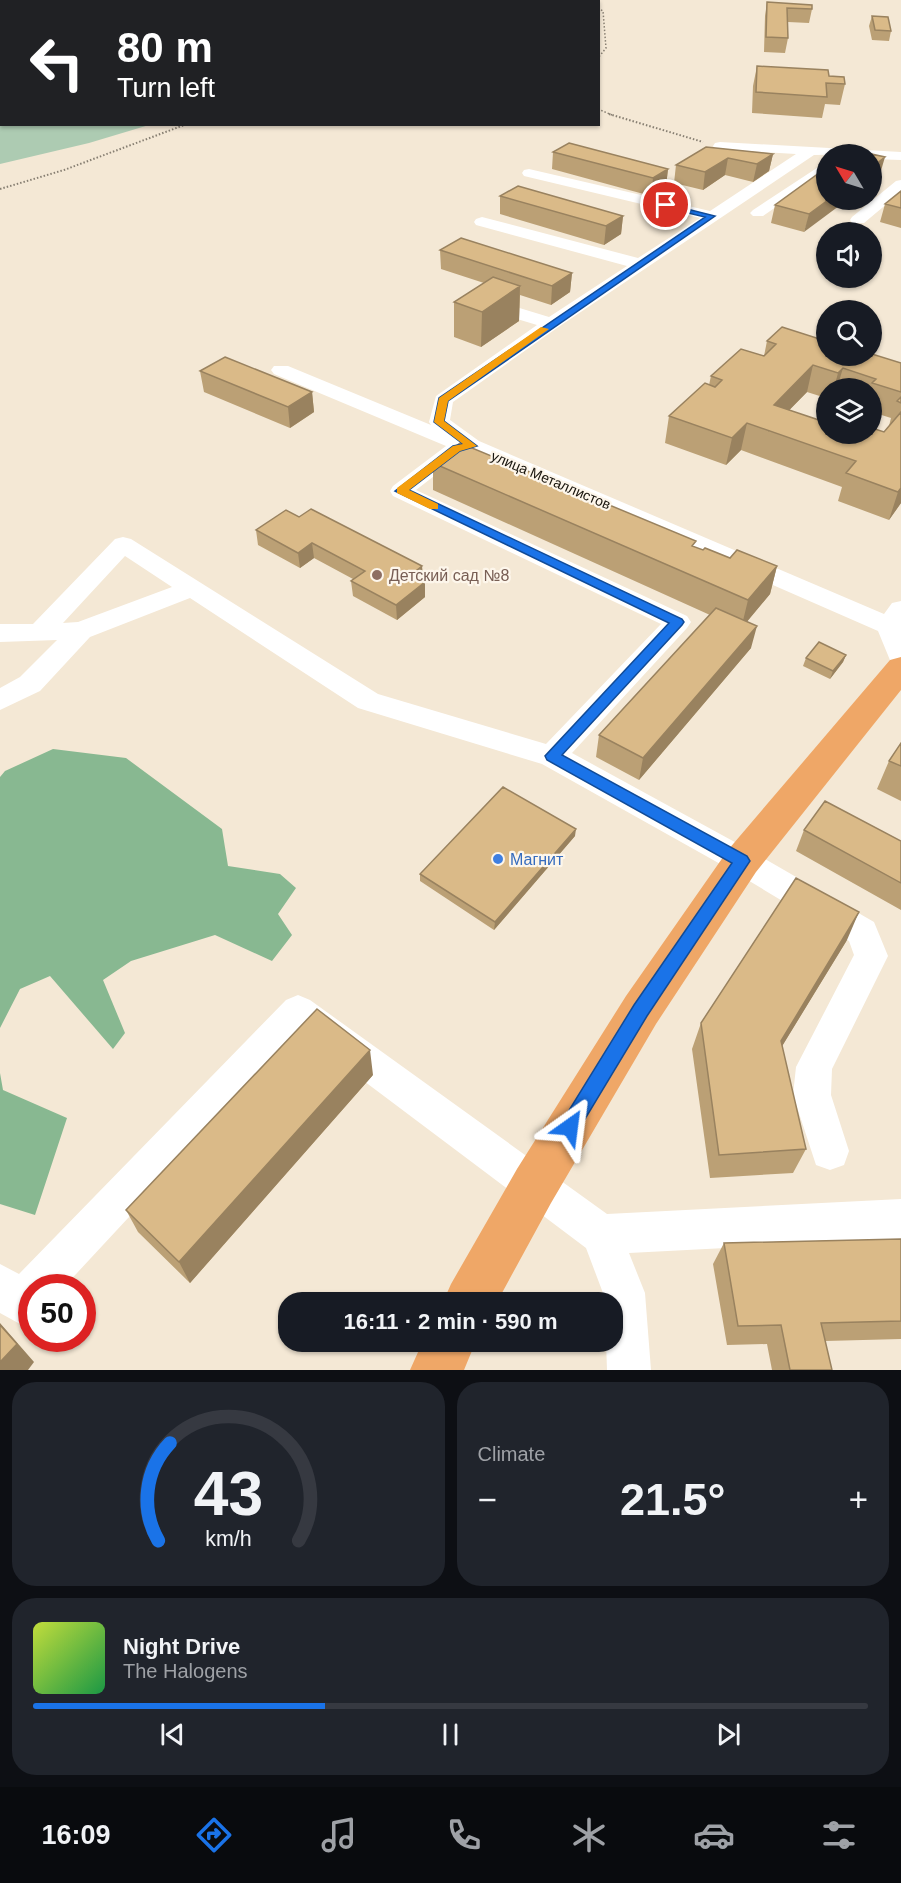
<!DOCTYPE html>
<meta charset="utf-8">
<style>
:root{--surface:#171b24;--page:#20242c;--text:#f1f3f6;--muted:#9ea1a6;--line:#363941;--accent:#1a73e8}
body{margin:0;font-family:Helvetica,sans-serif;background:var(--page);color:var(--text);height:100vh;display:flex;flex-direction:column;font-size:22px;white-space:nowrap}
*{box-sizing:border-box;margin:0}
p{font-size:20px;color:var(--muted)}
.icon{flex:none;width:33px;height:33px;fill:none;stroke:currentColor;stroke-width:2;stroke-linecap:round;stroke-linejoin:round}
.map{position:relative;height:1370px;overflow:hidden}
.sheet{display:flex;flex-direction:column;gap:12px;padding:12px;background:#0d0f14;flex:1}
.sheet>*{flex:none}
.banner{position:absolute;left:0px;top:0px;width:600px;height:126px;box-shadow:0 2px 4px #0004;background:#202124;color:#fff;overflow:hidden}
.needle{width:39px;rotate:308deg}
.buttons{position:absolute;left:816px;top:144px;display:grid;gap:12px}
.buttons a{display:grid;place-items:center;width:66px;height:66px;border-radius:50%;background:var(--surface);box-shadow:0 2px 4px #0004;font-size:30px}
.speed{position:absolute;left:18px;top:1274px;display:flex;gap:12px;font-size:30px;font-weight:700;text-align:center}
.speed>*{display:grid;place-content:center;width:78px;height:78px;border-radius:50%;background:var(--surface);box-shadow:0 2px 4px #0004;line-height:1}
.speed .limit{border:9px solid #d22;background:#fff;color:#111}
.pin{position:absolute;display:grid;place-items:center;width:51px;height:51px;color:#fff;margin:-26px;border:3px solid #fff;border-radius:50%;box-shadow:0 2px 6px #0007}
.me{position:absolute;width:66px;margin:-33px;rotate:31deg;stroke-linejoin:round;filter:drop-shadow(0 0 4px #0008)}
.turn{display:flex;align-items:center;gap:21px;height:126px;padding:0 18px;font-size:27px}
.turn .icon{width:78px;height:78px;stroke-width:2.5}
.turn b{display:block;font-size:42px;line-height:51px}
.big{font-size:45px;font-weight:600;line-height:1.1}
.sheet .widget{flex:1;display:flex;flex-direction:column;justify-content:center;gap:9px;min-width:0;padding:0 21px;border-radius:24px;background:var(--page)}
.sheet .dial{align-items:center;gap:0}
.dial svg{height:156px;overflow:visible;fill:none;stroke:var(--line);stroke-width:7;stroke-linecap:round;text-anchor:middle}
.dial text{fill:var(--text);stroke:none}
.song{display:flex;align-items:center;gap:18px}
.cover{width:72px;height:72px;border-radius:9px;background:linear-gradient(135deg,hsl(70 70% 55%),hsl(140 70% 35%))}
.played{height:6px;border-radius:3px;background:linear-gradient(90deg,var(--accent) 35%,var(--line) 35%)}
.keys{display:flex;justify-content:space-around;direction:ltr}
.heat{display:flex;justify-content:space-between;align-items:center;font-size:33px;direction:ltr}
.sheet .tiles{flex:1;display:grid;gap:12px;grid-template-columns:1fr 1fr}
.widget:last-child{grid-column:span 2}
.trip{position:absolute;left:278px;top:1292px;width:345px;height:60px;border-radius:24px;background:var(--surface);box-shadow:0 2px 4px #0004;font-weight:600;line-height:60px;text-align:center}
.tabs{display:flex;height:96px;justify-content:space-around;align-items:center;background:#090b0e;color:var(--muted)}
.tabs .icon{width:42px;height:42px}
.tabs .on{color:var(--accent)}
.tabs b{font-size:27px;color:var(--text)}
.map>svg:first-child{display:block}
.green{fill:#adcbb2}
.forest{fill:#88b891}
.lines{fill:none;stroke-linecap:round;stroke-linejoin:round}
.path-far1{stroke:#877f72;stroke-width:1.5;stroke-dasharray:1.5 2;stroke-linecap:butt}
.path{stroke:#877f72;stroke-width:2;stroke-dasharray:1.5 2;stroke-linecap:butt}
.minor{fill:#fff;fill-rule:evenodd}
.major{fill:#efa767;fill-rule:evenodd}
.wall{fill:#bba075;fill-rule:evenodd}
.shaded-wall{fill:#99825f}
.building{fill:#daba88;stroke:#99825f;stroke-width:1.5}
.route{fill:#1a73e8;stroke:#114b97;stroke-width:1.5}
.slow{fill:#f59e0b}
.education-dot{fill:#8d6e63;stroke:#fdf6eb;stroke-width:2}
.shop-dot{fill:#3f7fe0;stroke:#fdf6eb;stroke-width:2}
.labels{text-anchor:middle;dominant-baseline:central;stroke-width:4.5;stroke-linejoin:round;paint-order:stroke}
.far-street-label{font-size:14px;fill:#17130c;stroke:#fdf6eb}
.education-label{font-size:16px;fill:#785e54;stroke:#fdf6eb;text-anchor:start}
.shop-label{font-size:16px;fill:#366cbe;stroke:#fdf6eb;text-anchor:start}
</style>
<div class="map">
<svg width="901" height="1370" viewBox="0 0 901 1370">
<rect width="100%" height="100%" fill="#f4e8d5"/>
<path class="green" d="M0,120L2,124L149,125L89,143L0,164Z"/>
<path class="forest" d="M53,749L126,758L222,829L228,866L280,874L296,888L278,914L292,935L272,961L215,935L131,961L103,980L125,1033L113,1049L50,976L20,989L0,1028V777L5,771Z
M0,1073L3,1090L67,1118L35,1215L0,1204Z"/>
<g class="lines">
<path class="path-far1" d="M589,0L591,2
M483,2L486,0
M598,8L603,11L606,48L598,58
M598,109L612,115"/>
<path class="path" d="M609,114L703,142
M0,189L64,170L187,124"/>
<path class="minor" d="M720,142L901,152V160L872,159V154L814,155L557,328L453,402L450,420L479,441L884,614L892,603L901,601V668L892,665L878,631L469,452L464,453L416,490L687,616L691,622L687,628L572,753L753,852L874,922L888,956L832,1069L831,1095L849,1151L844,1165L830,1170L816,1165L793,1095L796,1067L854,955L849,941L731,870L542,764L358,708L190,598L90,637L40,691L0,710V688L20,677L57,640L0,642V624H33L115,539L123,537L131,539L378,694L546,744L661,624L393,496L390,491L393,486L446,446L274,374L271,370L274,366H288L431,425L429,422L436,396L537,325L478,307L475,303L478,299H490L549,317L627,266L476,225L474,222L476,219L482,217L638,258L700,218L524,176L522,173L524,170L529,169L710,211L796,154L715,149L713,146L715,143ZM125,556L172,587L78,622L63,623Z
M826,162V172L763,216H753L750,213L753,210Z
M901,180V192L864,223H852L850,220L852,217L896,181Z
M298,995L310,1000L607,1214L901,1199V1239L629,1253L645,1293L651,1370H607L606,1341H612V1302H604L603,1293L586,1248L300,1033L64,1287H32V1319L20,1324L0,1313V1264L19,1274L286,1000Z"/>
<path class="major" d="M901,657V690L756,872L656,1024L551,1203L497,1302H443L451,1284L517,1169L626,996L728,850L890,660Z
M423,1341H476L464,1370H410Z"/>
</g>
<path class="wall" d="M767,2L812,9L809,23L788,22V38L785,53L764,52L765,16Z
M872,16L891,31L889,41L872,40L869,26Z
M757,66L829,76L845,84L840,105L825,104L822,118L752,113L753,86Z
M706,147L773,154L769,171L753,182L725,175L703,190L674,183L676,165Z
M553,152L668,169L666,186L651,196L552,169Z
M826,168L804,232L771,223L775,205Z
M901,191V228L880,222L885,204Z
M500,196L623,216L621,234L604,245L500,214Z
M440,250L572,273L570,292L551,305L520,295L519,321L481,347L454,337V302L484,283L441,269Z
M767,341L901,363V503L889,520L838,501L842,487L741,450L726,465L665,443L669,416L709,385L711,376L764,356ZM826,388H872V412L891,418L889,426L884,432L822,421L789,410L807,392L826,398Z
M200,371L312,392L314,412L290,428L204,392Z
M433,463L695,547L703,550L730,558L777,566L770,594L747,621L751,648L639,780L596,757L599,735L710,615L433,490Z
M299,517L422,566L423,581L425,597L397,620L353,596L351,581L353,579L314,558L300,568L258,545L256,530Z
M846,655L843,662L830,679L803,666L806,658Z
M901,743V801L877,789L889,761Z
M804,830L901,841V910L796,851Z
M575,836L494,930L420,881V874Z
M847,940L782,1046L806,1149L793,1173L710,1178L692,1049L701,1023Z
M373,1075L190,1283L138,1232L126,1210Z
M901,1239V1339L825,1341L832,1370H772L767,1344L727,1345L713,1264L724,1243Z"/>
<path class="shaded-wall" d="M773,154L769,171L753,182L757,164Z
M885,157L880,174L872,181V167Z
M728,158L725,175L703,190L705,172Z
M668,169L666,186L651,196L653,178Z
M828,200H847L804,232L809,214Z
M623,216L621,234L604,245L606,226Z
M572,273L570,292L551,305L552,286Z
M520,286L519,321L481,347L482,312Z
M813,365L807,392L768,432L774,405Z
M843,368L837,388H834L838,373Z
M312,392L314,412L290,428L288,407Z
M747,423L741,450L726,465L732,438Z
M901,488V503L889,520L898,492Z
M312,543L314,558L300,568L298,553Z
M422,566L423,581L411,575Z
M777,566L770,594L741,629L748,600Z
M425,582V597L397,620L396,605Z
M757,626L751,648L639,780L643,758Z
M846,655L843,662L830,679L833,671Z
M576,829L575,836L494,930L495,922Z
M859,912L847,940L770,1066L781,1041Z
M370,1050L373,1075L190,1283L179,1262Z
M0,1323L34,1362L28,1370H0Z"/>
<path class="building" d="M767,2L812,5V9L787,8L788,38L766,37Z
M872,16L888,17L891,31L875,30Z
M757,66L828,70L829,76L844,77L845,84L826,83L827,97L756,92Z
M569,143L668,169L653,178L553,152Z
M706,147L773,154L757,164L728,158L705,172L676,165Z
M853,150L885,157L872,167V154H846Z
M826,168V200H828L809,214L775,205Z
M518,186L623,216L606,226L500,196Z
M901,191V208L885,204Z
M461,238L572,273L552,286L440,250Z
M493,277L520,286L482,312L454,302Z
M782,327L826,341V356H872V354L901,363V392L872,383L876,379L843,368L838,373L813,365L774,405L822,421L826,416V434H872V428L884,432L901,412V488L898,492L846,473L856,461L747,423L732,438L669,416L705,383L715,387L722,380L711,376L741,349L764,356L776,344L767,341Z
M225,357L312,392L288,407L200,371Z
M901,397V403L897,401Z
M460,443L696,541L692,546L703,550L705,548L730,558L737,550L777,566L748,600L433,463Z
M311,509L422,566L411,575L425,582L396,605L351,581L365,571L312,543L298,553L256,530L286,510L299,517Z
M716,608L757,626L643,758L599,735Z
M819,642L846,655L833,671L806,658Z
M901,743V766L889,761Z
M503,787L576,829L495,922L420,874Z
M825,801L901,841V883L804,830Z
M796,878L859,912L781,1041L806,1149L719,1155L701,1023Z
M317,1009L370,1050L179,1262L126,1210Z
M901,1239V1321L821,1323L832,1370H790L781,1325L738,1326L724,1243Z
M0,1325L17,1344L0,1362Z"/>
<path class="route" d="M663,203L715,216L448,401L444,421L477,446L460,451L409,490L682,619L684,622L682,625L562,755L747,856L750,861L647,1016L576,1134L570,1137L563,1134L560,1127L563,1120L634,1005L732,863L547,760L545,756L669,623L395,491L453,446L463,444L434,422L439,398L705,217L663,207Z"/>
<path class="slow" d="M541,327L549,329L448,401L444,421L477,446L460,451L409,490L438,504V509H430L397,493V488L453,446L463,444L434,422L439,398Z"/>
<circle class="education-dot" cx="377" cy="575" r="6"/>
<circle class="shop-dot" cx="498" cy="859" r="6"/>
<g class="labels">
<g class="far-street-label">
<text transform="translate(551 480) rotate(23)">улица Металлистов</text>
</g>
<g class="education-label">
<text x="389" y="575">Детский сад №8</text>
</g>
<g class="shop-label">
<text x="510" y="859">Магнит</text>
</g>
</g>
</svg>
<div class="buttons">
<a><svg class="needle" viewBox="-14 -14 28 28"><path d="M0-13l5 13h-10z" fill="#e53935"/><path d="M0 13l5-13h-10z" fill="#9ea1a6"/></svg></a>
<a><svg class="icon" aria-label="sound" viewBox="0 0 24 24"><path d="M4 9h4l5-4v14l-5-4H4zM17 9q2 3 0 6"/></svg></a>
<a><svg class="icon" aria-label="search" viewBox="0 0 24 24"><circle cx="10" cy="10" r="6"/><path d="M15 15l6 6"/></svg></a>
<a><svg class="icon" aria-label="layers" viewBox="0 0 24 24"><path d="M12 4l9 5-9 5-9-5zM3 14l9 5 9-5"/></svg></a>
</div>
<div class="speed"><div class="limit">50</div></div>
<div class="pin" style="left:666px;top:205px;background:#d93025"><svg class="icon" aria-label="arrive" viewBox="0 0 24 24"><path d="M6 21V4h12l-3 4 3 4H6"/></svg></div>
<svg class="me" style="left:570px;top:1127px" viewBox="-20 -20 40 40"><path d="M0-17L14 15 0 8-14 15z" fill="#1a73e8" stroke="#fff" stroke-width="4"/></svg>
<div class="trip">16:11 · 2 min · 590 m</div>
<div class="banner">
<div class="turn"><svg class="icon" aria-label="left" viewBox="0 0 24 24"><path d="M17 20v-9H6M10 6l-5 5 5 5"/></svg><div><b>80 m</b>Turn left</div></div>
</div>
</div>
<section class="sheet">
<div class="tiles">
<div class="widget dial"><svg viewBox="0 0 100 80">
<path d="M14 69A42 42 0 1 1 86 69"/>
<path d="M14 69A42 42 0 0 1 20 19" stroke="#1a73e8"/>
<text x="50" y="56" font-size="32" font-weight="700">43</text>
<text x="50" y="72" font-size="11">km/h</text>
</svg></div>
<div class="widget"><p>Climate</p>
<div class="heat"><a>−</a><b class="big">21.5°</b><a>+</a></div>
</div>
<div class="widget">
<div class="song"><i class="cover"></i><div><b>Night Drive</b><p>The Halogens</p></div></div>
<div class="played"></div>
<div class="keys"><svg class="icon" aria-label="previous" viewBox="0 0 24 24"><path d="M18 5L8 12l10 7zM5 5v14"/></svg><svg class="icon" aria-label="pause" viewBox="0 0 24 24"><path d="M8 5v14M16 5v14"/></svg><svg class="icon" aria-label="next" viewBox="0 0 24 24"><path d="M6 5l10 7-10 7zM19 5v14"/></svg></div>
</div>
</div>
</section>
<nav class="tabs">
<b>16:09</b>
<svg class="icon on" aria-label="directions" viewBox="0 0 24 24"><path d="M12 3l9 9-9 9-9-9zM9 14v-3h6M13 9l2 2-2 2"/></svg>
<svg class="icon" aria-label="music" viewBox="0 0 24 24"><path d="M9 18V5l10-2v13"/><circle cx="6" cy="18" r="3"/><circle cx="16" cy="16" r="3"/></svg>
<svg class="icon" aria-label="phone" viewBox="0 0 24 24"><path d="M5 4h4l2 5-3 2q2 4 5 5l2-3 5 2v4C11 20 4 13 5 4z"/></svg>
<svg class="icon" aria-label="climate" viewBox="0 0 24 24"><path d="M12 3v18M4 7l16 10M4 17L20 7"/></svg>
<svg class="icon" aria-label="car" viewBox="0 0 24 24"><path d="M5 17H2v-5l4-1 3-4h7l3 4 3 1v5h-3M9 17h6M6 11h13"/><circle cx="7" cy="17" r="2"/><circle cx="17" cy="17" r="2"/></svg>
<svg class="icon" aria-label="filters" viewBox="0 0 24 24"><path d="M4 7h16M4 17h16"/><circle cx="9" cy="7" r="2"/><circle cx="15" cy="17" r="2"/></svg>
</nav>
